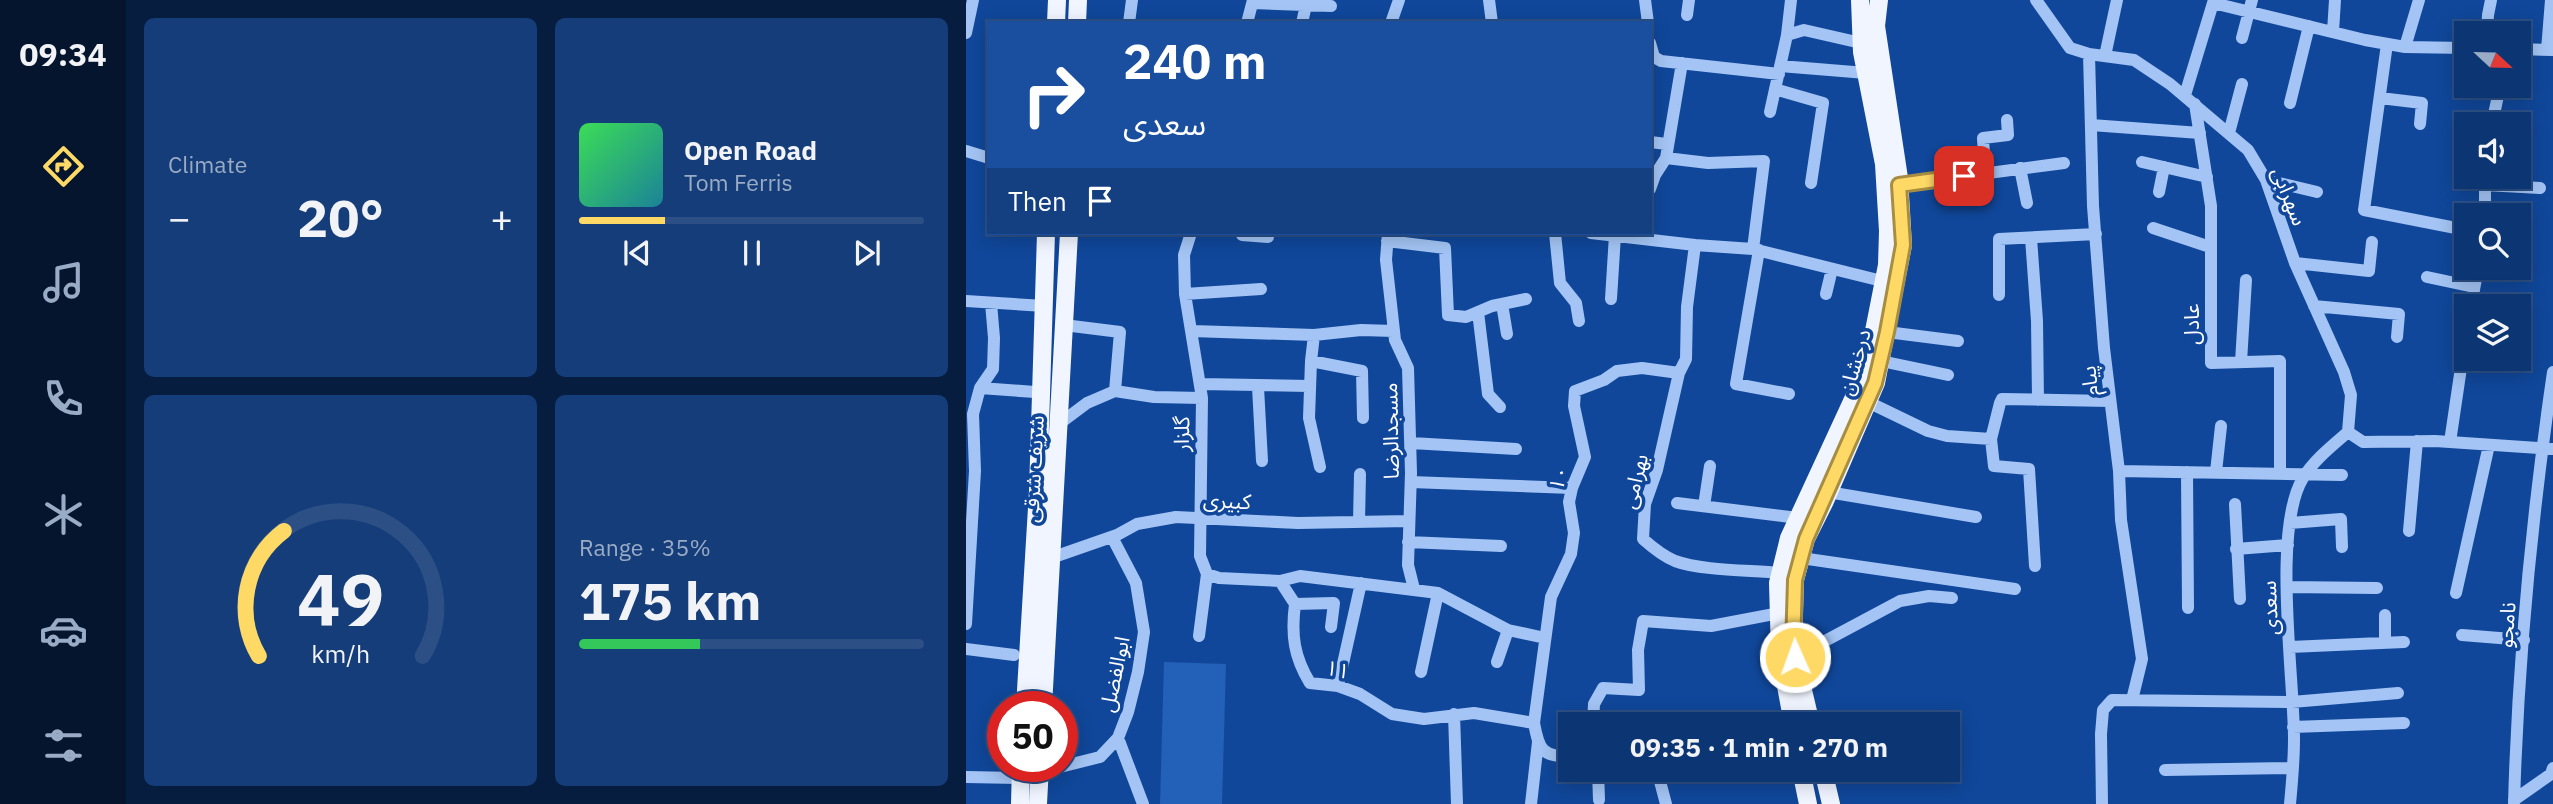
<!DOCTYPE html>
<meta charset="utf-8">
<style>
:root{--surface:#0c3574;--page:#153d79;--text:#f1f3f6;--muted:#9aabc5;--line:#2c5086;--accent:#ffd966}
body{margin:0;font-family:"IBM Plex Sans","Noto Sans Arabic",sans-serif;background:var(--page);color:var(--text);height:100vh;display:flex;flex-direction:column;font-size:26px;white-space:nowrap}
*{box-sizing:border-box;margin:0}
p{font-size:23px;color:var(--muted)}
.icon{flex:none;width:38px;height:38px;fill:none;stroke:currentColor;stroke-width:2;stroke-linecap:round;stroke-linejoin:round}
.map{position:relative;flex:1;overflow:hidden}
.side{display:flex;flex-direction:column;gap:18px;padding:18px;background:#071d40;width:840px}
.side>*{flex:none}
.hud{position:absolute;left:21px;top:21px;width:665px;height:214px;border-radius:0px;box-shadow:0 4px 18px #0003,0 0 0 2px var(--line);background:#1a4fa0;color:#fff;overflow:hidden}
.needle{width:46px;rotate:112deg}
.fabs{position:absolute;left:1488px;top:21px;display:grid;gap:14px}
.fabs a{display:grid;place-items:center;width:77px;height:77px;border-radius:0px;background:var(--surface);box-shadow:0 4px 18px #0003,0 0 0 2px var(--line);font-size:35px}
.speed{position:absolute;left:21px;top:691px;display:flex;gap:14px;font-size:35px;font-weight:700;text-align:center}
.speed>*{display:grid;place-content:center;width:91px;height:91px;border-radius:50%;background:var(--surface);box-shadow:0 4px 18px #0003,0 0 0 2px var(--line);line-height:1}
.speed .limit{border:10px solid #d22;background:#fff;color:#111}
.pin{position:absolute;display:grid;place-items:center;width:60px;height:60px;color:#fff;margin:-30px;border-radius:14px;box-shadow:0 4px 10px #0006}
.me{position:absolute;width:77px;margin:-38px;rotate:358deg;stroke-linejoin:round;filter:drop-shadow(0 0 5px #0008)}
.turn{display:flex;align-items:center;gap:24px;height:147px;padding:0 21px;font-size:32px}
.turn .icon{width:91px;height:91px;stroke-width:2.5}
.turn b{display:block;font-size:49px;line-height:60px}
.then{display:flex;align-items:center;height:66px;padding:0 21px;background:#0003;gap:14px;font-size:26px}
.big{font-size:52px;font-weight:700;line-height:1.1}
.side .widget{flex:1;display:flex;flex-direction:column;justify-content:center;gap:10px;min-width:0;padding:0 24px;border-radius:10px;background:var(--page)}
.side .dial{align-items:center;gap:0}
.dial svg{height:182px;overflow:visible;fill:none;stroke:var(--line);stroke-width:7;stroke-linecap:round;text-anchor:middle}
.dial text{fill:var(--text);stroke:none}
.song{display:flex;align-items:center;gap:21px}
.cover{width:84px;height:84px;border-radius:10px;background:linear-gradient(135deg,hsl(130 70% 55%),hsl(190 70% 35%))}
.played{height:7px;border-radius:4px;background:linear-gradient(90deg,var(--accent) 25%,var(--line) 25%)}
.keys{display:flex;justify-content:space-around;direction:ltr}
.heat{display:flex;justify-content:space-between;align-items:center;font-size:38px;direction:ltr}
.charge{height:10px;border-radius:5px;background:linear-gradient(90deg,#34c759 35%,var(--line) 0)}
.side .tiles{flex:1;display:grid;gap:18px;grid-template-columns:repeat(2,1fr)}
.trip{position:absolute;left:592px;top:712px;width:402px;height:70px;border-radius:0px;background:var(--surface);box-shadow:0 4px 18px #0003,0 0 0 2px var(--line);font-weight:700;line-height:70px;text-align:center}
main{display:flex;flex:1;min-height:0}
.tab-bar{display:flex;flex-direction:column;width:126px;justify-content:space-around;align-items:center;background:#05152e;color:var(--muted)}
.tab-bar .icon{width:49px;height:49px}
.tab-bar .selected{color:var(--accent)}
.tab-bar b{font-size:32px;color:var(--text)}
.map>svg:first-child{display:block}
.green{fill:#2360b8}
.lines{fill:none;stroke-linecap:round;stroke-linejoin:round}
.minor{stroke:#a3c4f4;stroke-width:12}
.major{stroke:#f0f5ff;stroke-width:18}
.route-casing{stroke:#a68d42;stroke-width:18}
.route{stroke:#ffd966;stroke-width:12}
.labels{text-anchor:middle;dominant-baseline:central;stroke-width:7;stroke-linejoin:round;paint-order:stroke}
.street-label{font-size:21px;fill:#fff;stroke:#10479a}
</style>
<main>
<nav class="tab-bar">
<b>09:34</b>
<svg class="icon selected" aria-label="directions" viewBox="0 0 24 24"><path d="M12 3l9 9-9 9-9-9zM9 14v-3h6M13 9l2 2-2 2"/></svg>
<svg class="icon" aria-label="music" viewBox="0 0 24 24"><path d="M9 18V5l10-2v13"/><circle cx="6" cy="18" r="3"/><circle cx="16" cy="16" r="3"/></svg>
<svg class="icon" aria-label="phone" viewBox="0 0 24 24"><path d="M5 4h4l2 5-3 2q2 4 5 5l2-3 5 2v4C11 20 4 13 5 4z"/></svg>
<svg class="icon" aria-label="climate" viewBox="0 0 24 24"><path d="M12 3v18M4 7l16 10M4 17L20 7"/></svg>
<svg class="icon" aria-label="car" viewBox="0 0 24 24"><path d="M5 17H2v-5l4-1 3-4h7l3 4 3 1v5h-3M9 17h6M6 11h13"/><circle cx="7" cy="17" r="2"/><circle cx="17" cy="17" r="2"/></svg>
<svg class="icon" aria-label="filters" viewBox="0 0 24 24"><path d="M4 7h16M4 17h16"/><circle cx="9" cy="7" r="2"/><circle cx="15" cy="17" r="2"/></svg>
</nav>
<section class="side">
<div class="tiles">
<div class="widget"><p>Climate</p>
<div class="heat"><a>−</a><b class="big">20°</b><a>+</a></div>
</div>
<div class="widget">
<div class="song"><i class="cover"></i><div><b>Open Road</b><p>Tom Ferris</p></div></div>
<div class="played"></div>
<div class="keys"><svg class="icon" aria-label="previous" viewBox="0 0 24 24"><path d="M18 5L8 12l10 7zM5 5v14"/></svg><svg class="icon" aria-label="pause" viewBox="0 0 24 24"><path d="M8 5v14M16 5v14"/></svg><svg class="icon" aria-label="next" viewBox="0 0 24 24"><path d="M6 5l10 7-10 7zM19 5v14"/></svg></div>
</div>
<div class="widget dial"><svg viewBox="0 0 100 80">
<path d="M14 69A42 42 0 1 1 86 69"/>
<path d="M14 69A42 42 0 0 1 25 14" stroke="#ffd966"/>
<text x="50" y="56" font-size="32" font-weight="700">49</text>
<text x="50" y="72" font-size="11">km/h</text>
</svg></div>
<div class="widget"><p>Range · 35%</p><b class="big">175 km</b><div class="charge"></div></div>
</div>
</section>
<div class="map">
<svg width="1587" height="804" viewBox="0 0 1587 804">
<rect width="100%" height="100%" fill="#10479a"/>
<path class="green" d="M198,662L260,664L256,804H194Z"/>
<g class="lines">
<path class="minor" d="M523,0L526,23
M679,0L682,23
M1070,0L1104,48L1123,54L1168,60L1204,84L1282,150L1300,180L1329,263L1378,372L1385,395L1382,432
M287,3L365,6
M721,15L723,0
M163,23L166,0
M281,23L287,0
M336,23L340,5
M425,23L433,0
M1367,32L1369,0
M0,33L7,0
M1521,33L1522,15L1525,0
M821,35L825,0
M1276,38L1286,0
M684,43L688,57L695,61L813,74
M1421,44L1398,210L1500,230
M1439,47L1453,0
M1552,49L1587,50
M1581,50L1585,0
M1123,54L1127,206L1138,348L1153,471L1155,520L1176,659L1166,700
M1139,56L1151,0
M814,66L900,73
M809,89L857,103L845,183
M1219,95L1247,3L1399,40L1439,47L1500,48
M1414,98L1456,103L1454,124
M1324,103L1343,26
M1229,104L1245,206V363L1314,361V474
M804,112L821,35L838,30L895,43
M1526,124L1534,86
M1125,125L1234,133
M1263,133L1276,84
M684,142L701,144
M0,151L23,158
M700,158L742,163L798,161L787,249
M1176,162L1241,177
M1054,168L1061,203
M1019,173L1017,138L1042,135L1041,120
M1519,177V215
M1300,180L1351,192
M933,185L1098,163
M1519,185L1574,188
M684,189L689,175L700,158L716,63
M1193,192L1198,167
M1187,228L1244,247
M225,233L218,255L219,294L236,398L234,556L241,574L233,636
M276,233V235L302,237
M422,233L420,260L429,340L442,368L445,473L442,565L448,589
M589,233L594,283L610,303L613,321
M625,233L729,245L787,249L924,283
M1065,238L1071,321L1072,400
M421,241L479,248L482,315L500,317L526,306L560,299
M729,245L721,307L720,359L713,373L691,470L679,504L677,539C686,547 697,556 709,561C736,571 785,570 815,573
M793,250L770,384L823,394
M1329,263L1403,271L1406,242
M1461,277L1508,287
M219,294L295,289
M860,294L866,269
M1033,295V239L1130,234
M645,299L649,235
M0,301L78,306
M536,304L541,334
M1348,306L1433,314L1431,337
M1505,306L1512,268
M512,312L522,394L534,407
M98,325L154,332L149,391
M226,331L348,335L395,330L428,331
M921,332L992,341
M348,335L345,361L343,418L354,467
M345,361L396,371L397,418
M915,361L982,375
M1275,362L1280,280
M234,384L343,386
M292,387L296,461
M14,388L69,392
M902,402L962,431L981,436L1025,439
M93,424L121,403L149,391L188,397L236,398
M1382,432L1397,442L1469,441L1587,449
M1484,442L1500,334
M445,443L550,449
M1153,471L1376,475
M1221,472L1222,608
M1250,472L1255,426
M445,482L606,488
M862,492L1010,517
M711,503L832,518
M1269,504L1274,599
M738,506L744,466
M393,522L394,474
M1324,523L1375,519L1376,547
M1443,531L1451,441
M442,542L535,546
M1270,549L1322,545
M85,558L151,535L171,524L210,517L332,523L443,521
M835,558L1049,589
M1069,566L1063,469L1028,466L1025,439L1034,403L1036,399L1144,401
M241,574L253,578L314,581L329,604C325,635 328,657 344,683L372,686L394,694L426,714L458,719L508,713L568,723
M314,581L334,576L472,593L542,630L579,638
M1321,587L1411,588
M1490,593L1523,445
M329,604L368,603L365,627
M1419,615V643
M0,624L9,471L7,414L14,388L27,369L28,338L25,303
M1496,635L1558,640
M1324,647L1438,642
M0,649L48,655
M829,657L934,601L963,596L986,598
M531,662L542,630
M455,672L472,593
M372,686L395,583
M488,714L491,804
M627,724L628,704L637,688L673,690L672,650L677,621L745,626L818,612
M801,724L833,718
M1327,727L1438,723
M152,738L177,804
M604,757C576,756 573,750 568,723L585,597L605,554L608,533L603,502L606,488L619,457L608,406L609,391L638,380L651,371L676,368L713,373
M632,770L633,800
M691,770L700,804
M1199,770L1327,768
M74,772L134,757L152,738L162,712L172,672L178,632L170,583L146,537
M0,777L55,778
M1548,800L1585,774L1587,768
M565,804L572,742
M1136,804L1135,734L1137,710L1146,700L1326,702L1432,693
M1324,804C1326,783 1328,761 1328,739C1328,676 1306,529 1337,478C1348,460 1367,445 1382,432
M1548,804C1552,660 1566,515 1587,372"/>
<path class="major" d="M90,23L91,0
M111,23L112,0
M59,707L72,491L80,233
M77,707L103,233
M827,724L814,653L812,583L823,538L889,395L907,336L921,265L922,231L918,164L896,52L894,0
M845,724L827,648L829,580L840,539L859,501L910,383L937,245L933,178L910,26L913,0
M835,770L842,804
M857,770L865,804
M54,804L55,766
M72,804L74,766"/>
</g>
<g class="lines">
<g class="route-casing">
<path id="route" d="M829,657L827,648L829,580L840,539L909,383L921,332L937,245L933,185L998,176"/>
</g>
<use href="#route" class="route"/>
</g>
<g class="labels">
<g class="street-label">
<text transform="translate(1324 196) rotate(68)">سهرابی</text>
<text transform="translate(1225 324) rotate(-90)">عادل</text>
<text transform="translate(888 362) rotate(-74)">درخشان</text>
<text transform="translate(1123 381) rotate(-97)">پیام</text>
<text transform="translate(424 431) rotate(-91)">مسجدالرضا</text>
<text transform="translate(215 434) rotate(-89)">گلزار</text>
<text transform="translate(67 469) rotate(-87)">شریف شرقی</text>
<text transform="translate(592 478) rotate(-72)">۱۰</text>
<text transform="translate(668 481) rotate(-76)">بهرامی</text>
<text transform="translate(261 500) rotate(3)">کبیری</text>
<text transform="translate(1303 608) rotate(-93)">سعدی</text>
<text transform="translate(1540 625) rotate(-86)">نامجو</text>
<text transform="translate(372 669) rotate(12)">۱۱</text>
<text transform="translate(148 674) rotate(-78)">ابوالفضل</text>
</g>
</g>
</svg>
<div class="fabs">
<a><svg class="needle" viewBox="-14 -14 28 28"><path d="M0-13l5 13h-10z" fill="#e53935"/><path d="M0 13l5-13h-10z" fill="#9aabc5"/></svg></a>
<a><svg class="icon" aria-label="sound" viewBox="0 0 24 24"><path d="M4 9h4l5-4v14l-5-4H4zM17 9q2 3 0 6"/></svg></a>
<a><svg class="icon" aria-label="search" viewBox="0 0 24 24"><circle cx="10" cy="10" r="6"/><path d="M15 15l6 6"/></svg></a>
<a><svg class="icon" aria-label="layers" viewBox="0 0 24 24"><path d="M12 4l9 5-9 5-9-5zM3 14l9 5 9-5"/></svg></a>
</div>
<div class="speed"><div class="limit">50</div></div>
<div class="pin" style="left:998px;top:176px;background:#d93025"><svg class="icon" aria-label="arrive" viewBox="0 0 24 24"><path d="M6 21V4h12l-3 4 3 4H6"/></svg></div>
<svg class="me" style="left:829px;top:657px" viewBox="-20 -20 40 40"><circle r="17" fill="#ffd966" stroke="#fff" stroke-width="3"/><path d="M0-11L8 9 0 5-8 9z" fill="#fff"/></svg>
<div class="trip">09:35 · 1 min · 270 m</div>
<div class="hud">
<div class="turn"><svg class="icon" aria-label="right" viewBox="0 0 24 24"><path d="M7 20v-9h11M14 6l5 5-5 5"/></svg><div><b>240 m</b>سعدی</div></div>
<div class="then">Then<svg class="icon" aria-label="arrive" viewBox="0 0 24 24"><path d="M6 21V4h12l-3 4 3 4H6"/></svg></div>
</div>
</div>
</main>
